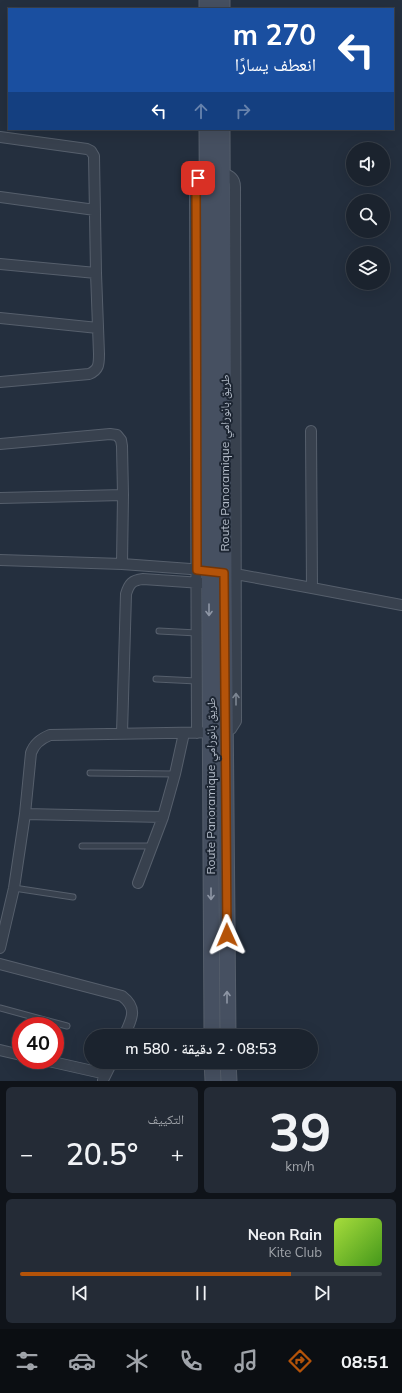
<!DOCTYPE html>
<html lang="ar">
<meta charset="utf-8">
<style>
:root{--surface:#1b232e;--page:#242b36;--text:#f1f3f6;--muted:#a0a4aa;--line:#39404a;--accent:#b45309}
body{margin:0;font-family:Mulish,"Noto Naskh Arabic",sans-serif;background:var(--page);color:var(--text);direction:rtl;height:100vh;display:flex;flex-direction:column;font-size:15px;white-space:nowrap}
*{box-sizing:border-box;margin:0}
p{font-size:13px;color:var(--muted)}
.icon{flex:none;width:22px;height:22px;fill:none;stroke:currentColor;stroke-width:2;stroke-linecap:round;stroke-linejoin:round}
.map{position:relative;height:1081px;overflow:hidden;direction:ltr}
.side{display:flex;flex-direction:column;gap:6px;padding:6px;background:#0f1319;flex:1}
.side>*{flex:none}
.hud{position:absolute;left:8px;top:8px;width:386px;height:122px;border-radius:0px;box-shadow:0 4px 16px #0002,0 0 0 1px var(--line);direction:rtl;background:#1a4fa0;color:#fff;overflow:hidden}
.buttons{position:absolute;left:346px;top:142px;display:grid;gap:8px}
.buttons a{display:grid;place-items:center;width:44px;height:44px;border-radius:50%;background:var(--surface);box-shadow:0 4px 16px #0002,0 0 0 1px var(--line);font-size:20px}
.speed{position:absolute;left:12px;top:1017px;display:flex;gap:8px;font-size:20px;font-weight:700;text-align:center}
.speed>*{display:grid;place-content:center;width:52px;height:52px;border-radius:50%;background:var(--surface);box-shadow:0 4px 16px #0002,0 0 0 1px var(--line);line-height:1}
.speed .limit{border:6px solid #d22;background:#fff;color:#111}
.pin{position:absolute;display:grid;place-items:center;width:34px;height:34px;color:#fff;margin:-17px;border-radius:8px;box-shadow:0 2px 6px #0006}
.me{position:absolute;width:44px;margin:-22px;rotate:359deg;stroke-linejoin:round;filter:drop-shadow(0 0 3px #0008)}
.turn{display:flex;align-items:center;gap:14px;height:84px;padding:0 12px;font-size:18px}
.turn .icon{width:52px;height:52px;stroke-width:2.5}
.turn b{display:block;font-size:28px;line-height:34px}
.lanes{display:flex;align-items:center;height:38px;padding:0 12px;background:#0003;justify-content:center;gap:20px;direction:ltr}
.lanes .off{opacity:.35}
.big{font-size:30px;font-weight:600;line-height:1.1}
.side .card{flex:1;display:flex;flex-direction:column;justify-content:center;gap:6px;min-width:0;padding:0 14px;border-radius:6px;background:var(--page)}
.side .dial{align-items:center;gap:0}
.dial b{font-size:52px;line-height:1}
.song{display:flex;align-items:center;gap:12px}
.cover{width:48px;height:48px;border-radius:6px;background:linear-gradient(135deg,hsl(80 70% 55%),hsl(100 70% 35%))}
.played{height:4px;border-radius:2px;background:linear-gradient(90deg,var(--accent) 75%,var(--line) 75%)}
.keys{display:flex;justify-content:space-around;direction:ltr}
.heat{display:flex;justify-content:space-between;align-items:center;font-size:22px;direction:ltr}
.side .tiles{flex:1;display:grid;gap:6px;grid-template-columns:1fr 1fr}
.card:last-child{grid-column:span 2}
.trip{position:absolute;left:84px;top:1029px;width:234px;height:40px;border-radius:20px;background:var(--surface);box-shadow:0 4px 16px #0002,0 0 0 1px var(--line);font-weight:600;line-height:40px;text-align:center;direction:rtl}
.tabs{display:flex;height:64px;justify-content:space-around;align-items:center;background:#0b0e12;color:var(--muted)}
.tabs .icon{width:28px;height:28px}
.tabs .current{color:var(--accent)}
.tabs b{font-size:18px;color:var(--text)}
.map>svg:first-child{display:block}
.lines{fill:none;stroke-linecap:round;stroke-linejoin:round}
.lane-casing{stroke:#565f6c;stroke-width:7}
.street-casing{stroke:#565f6c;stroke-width:12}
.secondary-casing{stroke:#565f6c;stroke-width:17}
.lane{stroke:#38414e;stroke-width:5}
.street{stroke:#38414e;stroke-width:10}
.secondary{stroke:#465061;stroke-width:15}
.oneway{stroke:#8e96a5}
.oneway2{stroke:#7c8592}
.route-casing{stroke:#753606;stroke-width:10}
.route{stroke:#b45309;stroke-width:7}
.labels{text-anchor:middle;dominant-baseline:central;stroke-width:4;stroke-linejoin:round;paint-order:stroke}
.street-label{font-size:12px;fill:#b4bcc9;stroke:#1d2633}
</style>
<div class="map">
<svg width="402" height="1081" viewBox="0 0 402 1081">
<rect width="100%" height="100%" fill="#242f3e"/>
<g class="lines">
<g class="lane-casing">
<path id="lane" d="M159,631L197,633
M156,679L197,681
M90,773L175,774
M82,846H152
M14,888L73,897
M0,1008L67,1026"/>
</g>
<g class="street-casing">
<path id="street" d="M0,137L87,149L91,151L94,156L96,273L99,354C99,364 99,370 89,374L0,382
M0,197L95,210
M0,264L96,273
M0,318L98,328
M311,431L312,588
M0,444L110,434L117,435L121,440L122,446L123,495L122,564
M0,498L123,495
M0,560L122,564L204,570
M230,573L312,588L402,605
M122,733L126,594C129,584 132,580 143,579L202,583
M197,733L195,182L197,178L207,174
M25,814L163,817
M138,883L163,817L175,774L184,733
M0,948L14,888L25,814L31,753C34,744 40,739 50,735L225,732L231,729L236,721L235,187C235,178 230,176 223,173
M0,964L122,996C139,1009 131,1020 124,1036
M0,1050L21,1055
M44,1060L106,1074
M103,1080L112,1062"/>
</g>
<g class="secondary-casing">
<path id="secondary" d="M207,0V9
M222,0V9
M207,129L212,1036
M222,129L224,585L228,1036
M212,1062L213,1081
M228,1062L229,1081"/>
</g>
<use href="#lane" class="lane"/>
<use href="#street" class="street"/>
<use href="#secondary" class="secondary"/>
</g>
<defs><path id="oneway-shaft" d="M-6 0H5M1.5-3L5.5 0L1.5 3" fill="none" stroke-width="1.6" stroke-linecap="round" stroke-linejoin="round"/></defs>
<g class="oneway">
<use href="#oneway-shaft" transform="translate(209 610) rotate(90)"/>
<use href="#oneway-shaft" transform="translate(211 894) rotate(90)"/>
<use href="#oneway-shaft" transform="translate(227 997) rotate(-90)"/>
</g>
<use class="oneway2" href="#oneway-shaft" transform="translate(236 699) rotate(-90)"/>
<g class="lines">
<g class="route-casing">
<path id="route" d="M198,178L196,182L197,570L224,573L227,935"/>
</g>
<use href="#route" class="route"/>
</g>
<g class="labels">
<g class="street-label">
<text transform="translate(224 463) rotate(-90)">Route Panoramique طريق بانورامي</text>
<text transform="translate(210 786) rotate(-90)">Route Panoramique طريق بانورامي</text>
</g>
</g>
</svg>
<div class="buttons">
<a><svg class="icon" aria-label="sound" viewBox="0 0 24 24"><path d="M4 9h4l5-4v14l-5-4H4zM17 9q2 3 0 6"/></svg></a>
<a><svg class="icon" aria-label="search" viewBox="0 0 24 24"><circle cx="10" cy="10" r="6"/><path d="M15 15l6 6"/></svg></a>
<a><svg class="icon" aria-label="layers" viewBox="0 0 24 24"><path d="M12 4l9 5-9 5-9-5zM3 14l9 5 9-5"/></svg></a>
</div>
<div class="speed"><div class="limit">40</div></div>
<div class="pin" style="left:198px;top:178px;background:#d93025"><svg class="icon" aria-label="arrive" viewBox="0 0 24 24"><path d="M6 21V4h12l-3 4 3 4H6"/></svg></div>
<svg class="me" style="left:227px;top:935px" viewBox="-20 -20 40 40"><path d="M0-17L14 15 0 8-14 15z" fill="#b45309" stroke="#fff" stroke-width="4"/></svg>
<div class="trip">08:53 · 2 دقيقة · 580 m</div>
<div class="hud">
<div class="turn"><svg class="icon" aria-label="left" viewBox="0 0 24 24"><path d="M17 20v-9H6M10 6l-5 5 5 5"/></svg><div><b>270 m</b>انعطف يسارًا</div></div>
<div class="lanes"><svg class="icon" aria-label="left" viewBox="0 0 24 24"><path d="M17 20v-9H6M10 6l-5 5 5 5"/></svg><svg class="icon off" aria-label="ahead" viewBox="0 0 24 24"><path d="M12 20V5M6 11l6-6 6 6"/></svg><svg class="icon off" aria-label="right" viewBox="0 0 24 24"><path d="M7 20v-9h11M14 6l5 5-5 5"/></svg></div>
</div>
</div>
<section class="side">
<div class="tiles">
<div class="card dial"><b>39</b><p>km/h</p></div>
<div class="card"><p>التكييف</p>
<div class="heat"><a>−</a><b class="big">20.5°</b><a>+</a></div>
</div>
<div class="card">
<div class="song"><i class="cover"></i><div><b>Neon Rain</b><p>Kite Club</p></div></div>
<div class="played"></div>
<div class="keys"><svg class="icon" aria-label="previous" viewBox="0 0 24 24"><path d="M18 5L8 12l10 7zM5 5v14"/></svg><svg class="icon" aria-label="pause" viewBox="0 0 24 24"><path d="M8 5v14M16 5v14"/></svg><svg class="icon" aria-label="next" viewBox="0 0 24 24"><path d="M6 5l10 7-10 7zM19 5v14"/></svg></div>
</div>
</div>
</section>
<nav class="tabs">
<b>08:51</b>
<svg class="icon current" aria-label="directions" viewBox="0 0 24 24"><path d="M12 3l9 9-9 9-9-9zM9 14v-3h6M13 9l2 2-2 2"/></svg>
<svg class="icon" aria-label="music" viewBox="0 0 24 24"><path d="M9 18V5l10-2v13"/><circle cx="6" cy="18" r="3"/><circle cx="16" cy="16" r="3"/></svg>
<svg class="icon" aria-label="phone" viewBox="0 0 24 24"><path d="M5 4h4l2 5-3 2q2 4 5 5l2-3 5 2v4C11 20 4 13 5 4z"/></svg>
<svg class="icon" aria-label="climate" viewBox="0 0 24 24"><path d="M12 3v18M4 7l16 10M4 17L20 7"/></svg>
<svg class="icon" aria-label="car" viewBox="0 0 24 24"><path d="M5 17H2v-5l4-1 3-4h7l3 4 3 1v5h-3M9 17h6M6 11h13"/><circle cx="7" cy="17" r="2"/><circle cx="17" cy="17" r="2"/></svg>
<svg class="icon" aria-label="filters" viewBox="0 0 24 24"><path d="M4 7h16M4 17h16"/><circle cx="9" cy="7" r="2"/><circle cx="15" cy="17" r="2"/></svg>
</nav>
